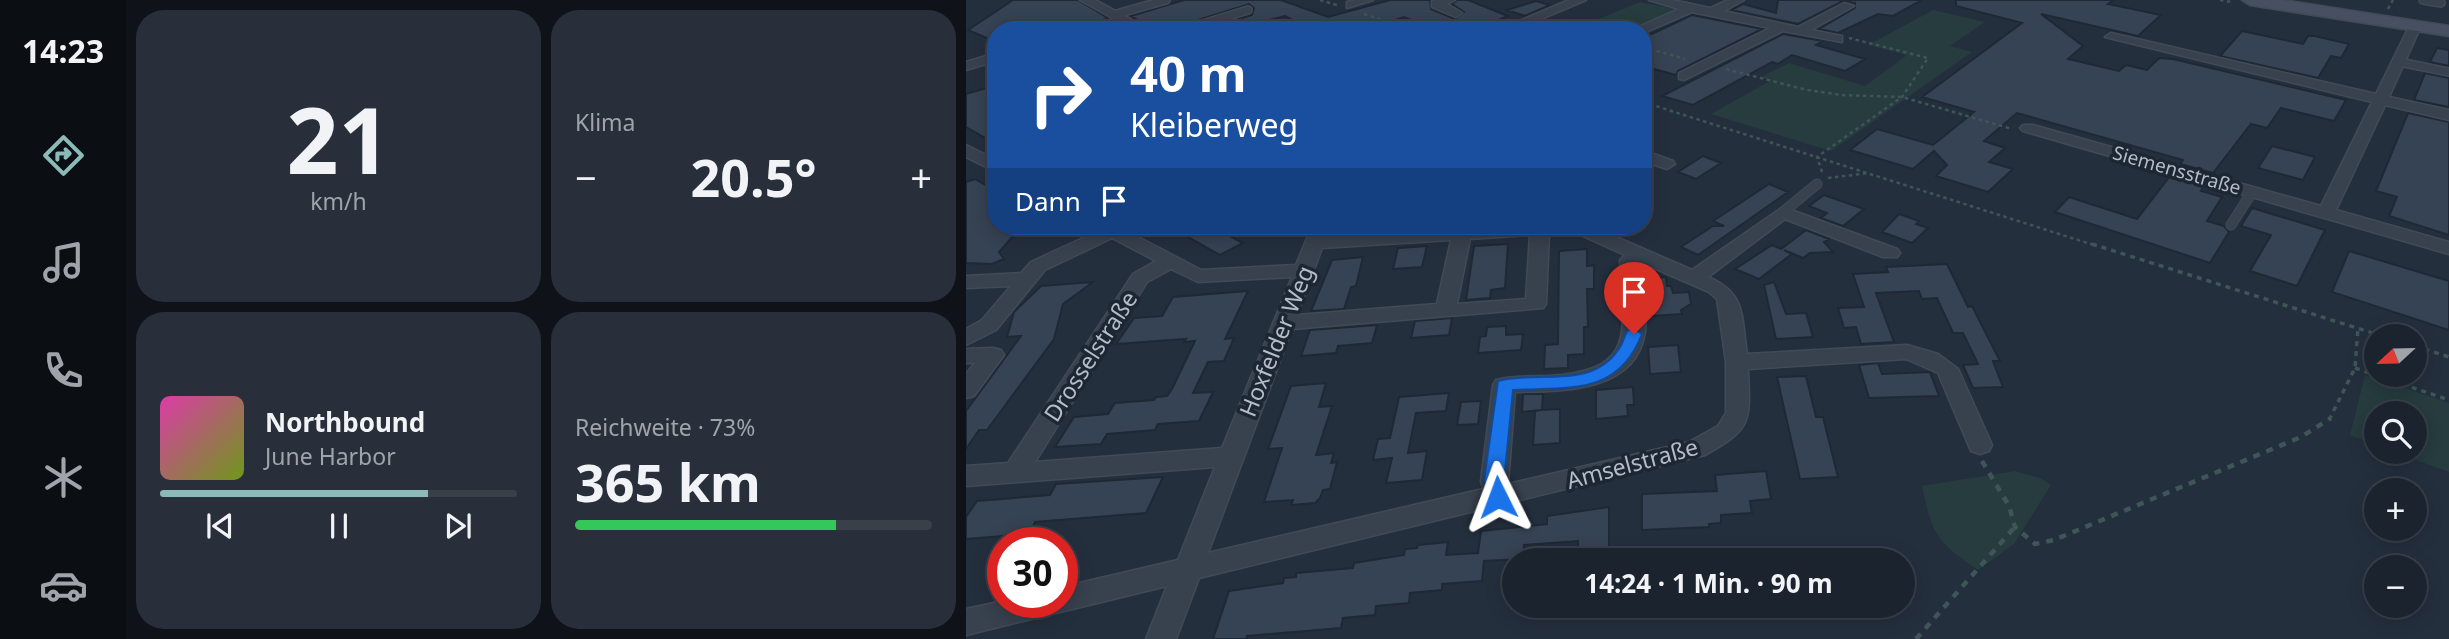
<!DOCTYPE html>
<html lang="de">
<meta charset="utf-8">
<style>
:root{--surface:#1b232e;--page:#282f3a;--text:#f1f3f6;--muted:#a0a4aa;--line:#39404a;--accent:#8bbbb9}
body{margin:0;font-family:"Noto Sans",sans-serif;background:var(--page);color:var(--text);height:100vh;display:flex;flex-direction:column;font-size:26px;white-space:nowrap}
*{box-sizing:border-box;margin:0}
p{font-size:23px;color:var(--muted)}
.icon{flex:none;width:38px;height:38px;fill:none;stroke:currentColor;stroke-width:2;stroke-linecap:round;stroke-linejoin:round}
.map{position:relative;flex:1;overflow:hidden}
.side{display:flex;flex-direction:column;gap:10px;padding:10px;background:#0f1319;width:840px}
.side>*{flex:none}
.top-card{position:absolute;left:21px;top:21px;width:665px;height:214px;border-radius:28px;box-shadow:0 4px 18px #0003,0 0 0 2px var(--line);background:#1a4fa0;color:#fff;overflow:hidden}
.needle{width:46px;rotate:248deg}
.controls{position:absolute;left:1398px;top:324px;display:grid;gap:14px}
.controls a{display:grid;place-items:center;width:63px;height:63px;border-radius:50%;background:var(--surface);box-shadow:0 4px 18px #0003,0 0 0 2px var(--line);font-size:35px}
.speed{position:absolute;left:21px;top:527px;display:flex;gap:14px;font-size:35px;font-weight:700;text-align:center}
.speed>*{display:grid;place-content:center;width:91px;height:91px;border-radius:50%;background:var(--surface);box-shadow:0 4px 18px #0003,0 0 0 2px var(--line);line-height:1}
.speed .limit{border:10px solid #d22;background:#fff;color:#111}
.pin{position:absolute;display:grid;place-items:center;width:60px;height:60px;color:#fff;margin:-72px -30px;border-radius:50% 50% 50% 0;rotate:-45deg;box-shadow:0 0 7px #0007}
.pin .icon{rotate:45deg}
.me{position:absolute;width:77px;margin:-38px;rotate:357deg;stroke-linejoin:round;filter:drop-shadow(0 0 5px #0008)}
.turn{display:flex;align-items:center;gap:24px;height:147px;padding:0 28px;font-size:32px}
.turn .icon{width:91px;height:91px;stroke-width:2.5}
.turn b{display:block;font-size:49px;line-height:60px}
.then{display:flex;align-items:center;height:66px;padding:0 28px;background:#0003;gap:14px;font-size:26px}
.big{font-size:52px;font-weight:700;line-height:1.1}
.side .widget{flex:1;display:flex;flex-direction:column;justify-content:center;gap:10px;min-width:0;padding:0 24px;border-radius:28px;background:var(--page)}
.side .dial{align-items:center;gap:0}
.dial b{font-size:91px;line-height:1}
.song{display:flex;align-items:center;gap:21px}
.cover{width:84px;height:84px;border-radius:10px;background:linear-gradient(135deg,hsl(320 70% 55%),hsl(80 70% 35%))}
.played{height:7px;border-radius:4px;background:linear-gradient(90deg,var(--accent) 75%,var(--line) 75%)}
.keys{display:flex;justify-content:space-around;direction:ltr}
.heat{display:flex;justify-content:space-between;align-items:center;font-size:38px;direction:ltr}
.charge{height:10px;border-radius:5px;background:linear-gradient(90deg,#34c759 73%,var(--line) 0)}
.side .tiles{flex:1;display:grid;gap:10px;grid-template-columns:repeat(2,1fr)}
.trip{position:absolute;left:536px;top:548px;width:413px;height:70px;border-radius:35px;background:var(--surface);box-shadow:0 4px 18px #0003,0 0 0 2px var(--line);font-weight:700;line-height:70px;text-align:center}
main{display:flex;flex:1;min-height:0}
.menu{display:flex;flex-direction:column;width:126px;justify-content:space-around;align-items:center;background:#0b0e12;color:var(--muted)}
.menu .icon{width:49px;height:49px}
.menu .selected{color:var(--accent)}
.menu b{font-size:32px;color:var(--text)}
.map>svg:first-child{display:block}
.green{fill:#263c3f}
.building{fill:#364354;stroke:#1f2835;stroke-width:2}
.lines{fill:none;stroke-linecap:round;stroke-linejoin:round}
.service-far1-casing{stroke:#414a57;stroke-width:10}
.service-casing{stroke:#414a57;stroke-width:11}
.minor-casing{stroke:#414a57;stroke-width:3}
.secondary-casing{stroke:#414a57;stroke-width:3}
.path-far2{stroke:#3f5557;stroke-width:2.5;stroke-dasharray:3.5 3.5;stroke-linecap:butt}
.path-far1{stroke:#3f5557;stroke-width:3.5;stroke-dasharray:5 5;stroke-linecap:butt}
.path{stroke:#3f5557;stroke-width:4.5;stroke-dasharray:7 7;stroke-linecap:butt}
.service-far1{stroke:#38414e;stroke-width:7}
.service{stroke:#38414e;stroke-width:9}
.minor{fill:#38414e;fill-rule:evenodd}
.secondary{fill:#465061;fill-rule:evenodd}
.route{fill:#1a73e8;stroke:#114b97;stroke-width:2}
.labels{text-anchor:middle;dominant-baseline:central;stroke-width:7;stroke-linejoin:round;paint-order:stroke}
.far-street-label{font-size:19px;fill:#b4bcc9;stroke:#1d2633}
.street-label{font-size:23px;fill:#b4bcc9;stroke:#1d2633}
</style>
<main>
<nav class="menu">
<b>14:23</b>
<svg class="icon selected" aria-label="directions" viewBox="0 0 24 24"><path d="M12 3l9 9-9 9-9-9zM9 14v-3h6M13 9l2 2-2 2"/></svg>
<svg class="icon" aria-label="music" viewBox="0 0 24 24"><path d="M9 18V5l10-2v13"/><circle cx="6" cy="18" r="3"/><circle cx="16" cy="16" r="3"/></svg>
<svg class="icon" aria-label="phone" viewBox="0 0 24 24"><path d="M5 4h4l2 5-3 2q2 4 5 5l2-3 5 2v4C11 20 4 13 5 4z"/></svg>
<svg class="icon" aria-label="climate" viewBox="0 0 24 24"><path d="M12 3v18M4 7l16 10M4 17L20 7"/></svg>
<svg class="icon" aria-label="car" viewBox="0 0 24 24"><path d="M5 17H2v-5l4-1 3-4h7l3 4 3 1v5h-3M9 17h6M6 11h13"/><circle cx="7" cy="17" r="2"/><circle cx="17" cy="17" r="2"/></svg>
</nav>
<section class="side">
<div class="tiles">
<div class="widget dial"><b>21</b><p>km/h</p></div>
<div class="widget"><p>Klima</p>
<div class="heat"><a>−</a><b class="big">20.5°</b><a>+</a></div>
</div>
<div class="widget">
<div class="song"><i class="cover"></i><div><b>Northbound</b><p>June Harbor</p></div></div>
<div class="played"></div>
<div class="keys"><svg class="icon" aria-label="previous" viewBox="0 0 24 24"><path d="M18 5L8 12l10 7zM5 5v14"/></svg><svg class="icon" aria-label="pause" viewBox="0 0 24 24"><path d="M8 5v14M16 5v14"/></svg><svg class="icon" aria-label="next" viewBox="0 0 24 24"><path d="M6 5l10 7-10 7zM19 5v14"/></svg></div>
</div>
<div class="widget"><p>Reichweite · 73%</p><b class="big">365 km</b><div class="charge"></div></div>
</div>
</section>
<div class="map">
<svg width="1483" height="639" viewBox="0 0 1483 639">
<rect width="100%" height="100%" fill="#242f3e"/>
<path class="green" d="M674,2L713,10C677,26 659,35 620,24Z
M967,10L1019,22L984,46L1006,52L865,151L745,114L804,81L795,77L823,63L899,86L941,55L902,45Z
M1399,375L1483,403V472L1428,452H1449V413H1410V445L1384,435Z
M1049,471L1074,478L1085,485L1048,544L1012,570C971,542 966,535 956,486Z"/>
<path class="building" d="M47,0H112L142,18L114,30H30V42L2,30Z
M218,0H315L362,17L424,0H464L465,9L489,19L498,12L486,4L491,0H502L542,16L509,30L480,26L470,30L438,17L399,30H336V25L319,16L275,27L263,22L286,15L288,8L283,4L200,30H188L165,16Z
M812,0H956L927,16L912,14L872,33L853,29L889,8V3L877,1L832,24L765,10L777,4L810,13Z
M990,0H1148L1142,4L1195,15L1172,36L1075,14L1117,46L1102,59L1153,71L1160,65L1181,70L1193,58L1207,59L1380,100L1368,121L1315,108L1301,128L1285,124L1247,173L1214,164L1217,160L1051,113L1018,141L1039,148L1023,162L1047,169L1022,192L970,176L981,165L968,151L947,169L884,150L911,129L967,145L1008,112L956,97L1056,23L990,6Z
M570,1L584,5L559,16L541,10Z
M726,15L796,29L712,71L710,75L677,66V38Z
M1276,31L1337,44L1342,36H1349L1383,44L1375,58L1365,56L1352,78L1254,56Z
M817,34L857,41L850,45L899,59L879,71L826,55L812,64L806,62L727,105L696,96Z
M1471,48L1483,50V66L1464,62Z
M1459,73L1483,78V107L1448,100Z
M30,85V120L20,123L30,135V144L0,127V94Z
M1442,113L1483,122V235L1423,216L1431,197L1410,191Z
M1306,146L1349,157L1337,180L1292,168Z
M737,156L755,163L730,179L712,172Z
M1204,176L1238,186L1235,191L1256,197L1241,221L1258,226L1263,232L1244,263L1089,212L1103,197L1171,219Z
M9,179L30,191V226H56L33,252L38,259L26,264L0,263V182Z
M803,184L822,192L732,255L715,247L747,226H758L747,221Z
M858,195L898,209L877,226L855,218L861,213L843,206Z
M1286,208L1359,230L1331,286L1284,271L1305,235L1275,226Z
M933,214L953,221L950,224L962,228L946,243L916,232Z
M203,226H277L260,234L277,243L254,255Z
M840,230L863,239L858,242L867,252L844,253L837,258L818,250L826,254L793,279L769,269L806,245L815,249Z
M542,244L539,288L525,290L524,298L500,300L508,246Z
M461,246L456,267L427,269L432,248Z
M621,249V266L628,265V289H621L622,327H618V354L602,355V368L578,369L579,345L592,344L593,251Z
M1383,251L1483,281V330L1366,292Z
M397,257L390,286L385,287L378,309L345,311L366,260Z
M981,264L1002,307L1006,306L1034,361H1027L1037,387L1007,388L997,365L1012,364L997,333H987L971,298L956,299L953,291L910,293L928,342L895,344L890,327L878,328L872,308L898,307L887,274L922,272L920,267Z
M700,277L701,286H705L707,293L723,292L725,304L715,310L716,314L685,316L683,278Z
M127,282L97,304L88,339L21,430H13L0,449V411L55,336L41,337L48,312L75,286Z
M808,282L820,314L840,313L847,337L810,339L798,285Z
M282,291L259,339L268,338L258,361L242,362L227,393L247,392L233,421L192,424L189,430L141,434L135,444L89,447L108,417L142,414L149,403L188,400L190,397L201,396L206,389L229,341L218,342L220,339L150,344L168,318L196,316L207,297Z
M486,318L483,335L445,338L449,321Z
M411,325L406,343L372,346L370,353L335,356L344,330Z
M540,326V335L557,334L555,350L512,353L514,337L520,336L521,327Z
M712,345L715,372L684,374L682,347Z
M912,363L916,374L964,372L973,396L903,398L893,365Z
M840,376L850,417H857L872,477L834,479L811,377Z
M360,383L353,407L366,406L350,455L368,453L365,463L371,462L364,489L357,490L354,498L349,503L325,505L327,500L298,502L316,448L302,449L325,386Z
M667,387L668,405H661L662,416L630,419V390Z
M483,393L480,411L450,413L442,453L461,451L456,480L420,483L426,458L407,460L412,439L424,438L433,397Z
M557,394H577L576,410L594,409V443L567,445L569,411L575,410L556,412Z
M515,401L512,424L491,425L495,402Z
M800,471L805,499L784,501L786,513L755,515V523L743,524V527L676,530V494L751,491L749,475Z
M197,477L180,513L69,522L63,534L0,539V517L11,501L84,495L90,484Z
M643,507V549L612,551V541L558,545L557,559L518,561L516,581L476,584V590L444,593L443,603L410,606L409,615L377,618L375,628L281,636L280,639H247L263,591L317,583L318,578L330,577V573L387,568L388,563L438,555L439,549L451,548L452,545L482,542L480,555L512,553L515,531L581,524V516Z"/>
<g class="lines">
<g class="service-far1-casing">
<path id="service-far1" d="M1457,0L1475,3
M147,15L200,0
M217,30L282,10
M1433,62L1483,72"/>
</g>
<g class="service-casing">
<path id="service" d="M817,212L851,184
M1265,225L1286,192"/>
</g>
<g class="minor-casing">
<path id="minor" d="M114,0H129L185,30H169L157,24L137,30H116L148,19Z
M389,0H407L381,8V2Z
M471,0H489L481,4L496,13L490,17L466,7V1Z
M603,0H620L549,30L539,27Z
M683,0H706L744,8L762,0H778L758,11L832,27L878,3L888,6L845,30L876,36V42L817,31L718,80L713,79V73L804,28L726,12L677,33V30H670L672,27L713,9Z
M1445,23L1455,26L1423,97L1483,110V120L1419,105L1370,210L1483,242V254L1057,131L1054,128L1057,125H1067L1355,206L1406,102L1139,37L1145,33L1410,94Z
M30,53V61L0,70V62Z
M0,145L30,160V172L0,157Z
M677,150L707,161L709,164L701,169L677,161Z
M817,207L931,249L934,253L931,257H917L819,219L742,277C781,294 775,316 781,354L941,345L972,354L992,369L1026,445L1023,451L1014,454L1005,451L972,373L940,359L782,369C784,422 787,428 739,455L233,578L210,639H180L201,586L0,635V609L37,601L96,602V587L212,560L249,467L0,486V466L42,463L167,274L190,261L146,238L79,270L30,330L0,345V329L16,320L45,286L0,288V276L55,273L65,262L132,231L128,226H151L235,270L330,265L346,226H364L360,237L496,227L625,226L726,270ZM610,233L659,255L654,260C657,330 673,371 583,376C566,377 547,375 530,380L527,385L515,481L517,489L242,553L326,329L577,308L580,304L583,234ZM564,235L560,299L491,304L504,239ZM485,240L471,304L331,315L356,248ZM674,262L743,292L751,299L760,362V413L752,426L723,442L542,484L549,392C595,391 670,393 679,332C682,310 675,285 674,262ZM205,269L232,282L326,277L256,448L69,462L181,282Z
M27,348L35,350L38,355L8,396L0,398V374L9,363H0V349Z"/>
</g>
<g class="secondary-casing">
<path id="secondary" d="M1276,0H1316L1483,26V36L1284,5Z"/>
</g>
<path class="path-far2" d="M354,0L374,6
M1254,0L1266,2
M1422,9L1427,0
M398,14L445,30
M598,20L633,30
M677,47L719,59
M760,69L841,90L875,95L936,97L1046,129
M677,102L1131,246
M856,172L851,157L936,97L962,58L883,38
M862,178L903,173"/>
<path class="path-far1" d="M1126,244L1416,336
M1449,346L1483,357
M1389,368L1483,400
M1363,420L1389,368L1392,328"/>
<path class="path" d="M1016,461L1043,506L1049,527L1069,544L1088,540L1335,437L1365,418
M950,639L1048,528"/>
<use href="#service-far1" class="service-far1"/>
<use href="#service" class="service"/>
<use href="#minor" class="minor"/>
<use href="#secondary" class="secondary"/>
</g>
<path class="route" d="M668,329L676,334C652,396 603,387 547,390L538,481L542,497L539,502H525L518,481L532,381C572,370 625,390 652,350C657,344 658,336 662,330Z"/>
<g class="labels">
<g class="far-street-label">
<text transform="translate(1211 170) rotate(16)">Siemensstraße</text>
</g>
<g class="street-label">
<text transform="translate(310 341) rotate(-68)">Hoxfelder Weg</text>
<text transform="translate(124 356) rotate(-57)">Drosselstraße</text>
<text transform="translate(666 463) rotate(-15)">Amselstraße</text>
</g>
</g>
</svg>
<div class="controls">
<a><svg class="needle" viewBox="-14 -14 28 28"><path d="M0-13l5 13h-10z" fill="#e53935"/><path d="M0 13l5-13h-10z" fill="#a0a4aa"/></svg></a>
<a><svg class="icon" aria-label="search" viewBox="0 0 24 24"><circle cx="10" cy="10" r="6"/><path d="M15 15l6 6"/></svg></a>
<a>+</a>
<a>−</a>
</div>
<div class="speed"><div class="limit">30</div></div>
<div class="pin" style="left:668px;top:334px;background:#d93025"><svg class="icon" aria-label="arrive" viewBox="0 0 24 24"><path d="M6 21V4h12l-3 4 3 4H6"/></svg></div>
<svg class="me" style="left:532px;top:497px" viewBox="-20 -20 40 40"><path d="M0-17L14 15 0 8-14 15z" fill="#1a73e8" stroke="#fff" stroke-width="4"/></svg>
<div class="trip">14:24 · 1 Min. · 90 m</div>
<div class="top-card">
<div class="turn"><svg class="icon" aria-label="right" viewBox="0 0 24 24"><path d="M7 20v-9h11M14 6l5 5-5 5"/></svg><div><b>40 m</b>Kleiberweg</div></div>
<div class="then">Dann<svg class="icon" aria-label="arrive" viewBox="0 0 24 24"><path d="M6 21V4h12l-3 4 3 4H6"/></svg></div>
</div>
</div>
</main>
